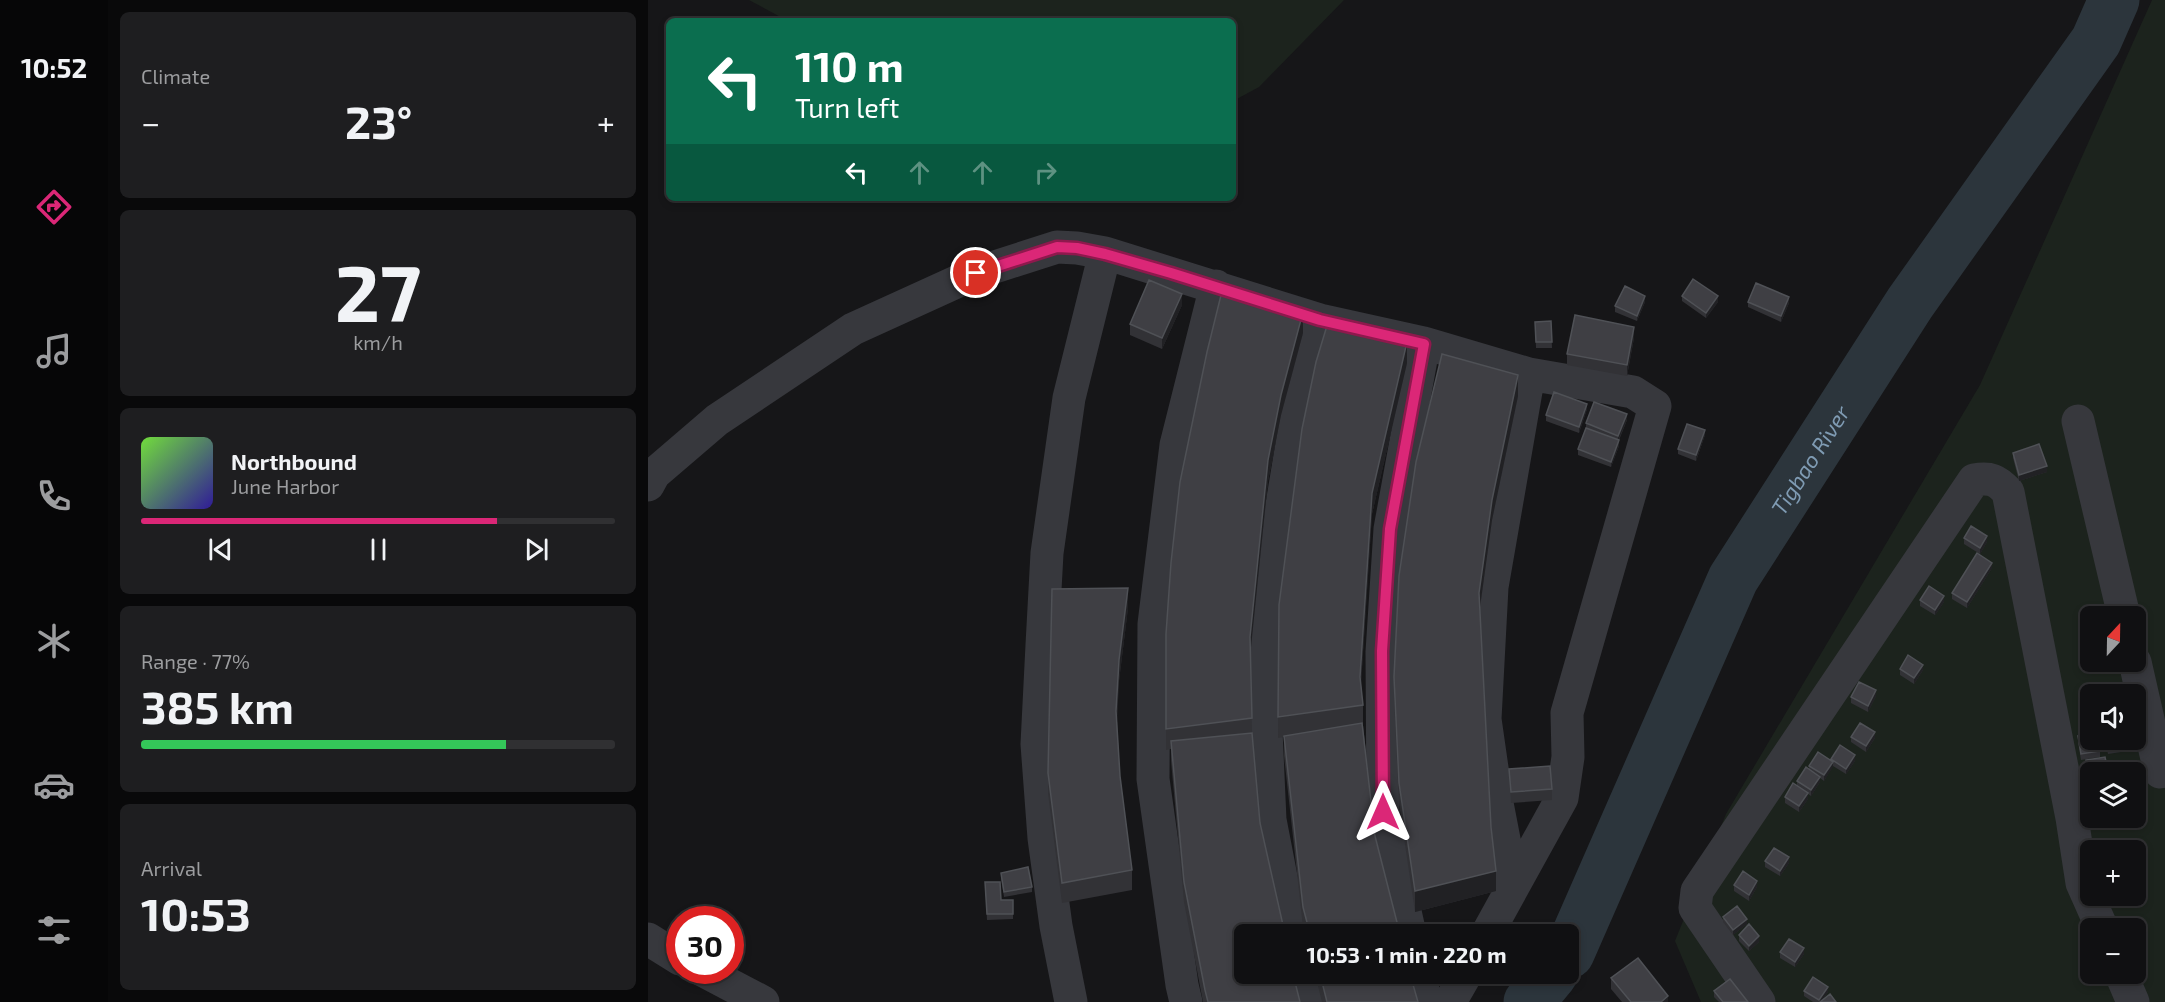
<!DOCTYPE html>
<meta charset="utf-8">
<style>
:root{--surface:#101012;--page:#1e1e20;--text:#f1f3f6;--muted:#9c9d9f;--line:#303032;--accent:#db2777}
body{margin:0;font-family:"Exo 2",sans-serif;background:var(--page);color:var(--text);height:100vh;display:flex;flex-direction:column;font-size:22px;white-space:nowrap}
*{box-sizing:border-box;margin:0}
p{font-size:20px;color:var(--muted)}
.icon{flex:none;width:33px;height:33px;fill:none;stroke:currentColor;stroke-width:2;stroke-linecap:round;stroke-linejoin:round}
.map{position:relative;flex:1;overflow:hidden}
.details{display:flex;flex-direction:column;gap:12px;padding:12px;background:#09090a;width:540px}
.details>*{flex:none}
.hud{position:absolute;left:18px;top:18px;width:570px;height:183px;border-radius:9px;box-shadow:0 3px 9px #0003,0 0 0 2px var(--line);background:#0b6e4f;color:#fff;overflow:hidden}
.needle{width:39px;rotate:22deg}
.tools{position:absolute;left:1432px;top:606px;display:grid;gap:12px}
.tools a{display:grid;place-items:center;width:66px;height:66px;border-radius:9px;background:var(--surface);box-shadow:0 3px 9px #0003,0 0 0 2px var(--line);font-size:30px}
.speed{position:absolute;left:18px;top:906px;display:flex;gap:12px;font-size:30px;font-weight:700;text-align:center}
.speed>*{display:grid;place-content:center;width:78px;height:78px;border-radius:50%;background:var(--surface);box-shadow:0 3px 9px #0003,0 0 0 2px var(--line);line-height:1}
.speed .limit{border:9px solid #d22;background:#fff;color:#111}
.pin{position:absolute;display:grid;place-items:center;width:51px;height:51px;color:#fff;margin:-26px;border:3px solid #fff;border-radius:50%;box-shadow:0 2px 6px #0007}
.me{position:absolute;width:66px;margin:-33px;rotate:0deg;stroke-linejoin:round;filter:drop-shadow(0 0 4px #0008)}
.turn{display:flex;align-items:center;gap:21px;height:126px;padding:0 30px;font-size:27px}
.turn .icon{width:78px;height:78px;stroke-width:2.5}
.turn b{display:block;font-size:42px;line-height:51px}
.lanes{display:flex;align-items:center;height:57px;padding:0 30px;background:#0003;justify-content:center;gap:30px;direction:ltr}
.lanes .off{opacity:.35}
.big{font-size:45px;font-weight:700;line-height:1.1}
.details .widget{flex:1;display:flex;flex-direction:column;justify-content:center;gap:9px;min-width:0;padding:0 21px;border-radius:9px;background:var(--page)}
.details .dial{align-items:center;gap:0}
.dial b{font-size:78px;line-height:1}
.song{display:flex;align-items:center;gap:18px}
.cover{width:72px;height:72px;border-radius:9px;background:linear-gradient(135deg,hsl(100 70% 55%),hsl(250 70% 35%))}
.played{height:6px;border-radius:3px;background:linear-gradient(90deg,var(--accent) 75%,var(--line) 75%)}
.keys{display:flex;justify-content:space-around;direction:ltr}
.heat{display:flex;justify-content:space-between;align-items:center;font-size:33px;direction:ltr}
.charge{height:9px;border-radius:4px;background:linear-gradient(90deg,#34c759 77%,var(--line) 0)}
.trip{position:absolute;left:586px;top:924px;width:345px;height:60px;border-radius:9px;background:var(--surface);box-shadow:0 3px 9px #0003,0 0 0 2px var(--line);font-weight:700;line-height:60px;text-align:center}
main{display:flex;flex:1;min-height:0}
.menu{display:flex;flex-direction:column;width:108px;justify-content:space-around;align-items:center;background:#060607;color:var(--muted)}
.menu .icon{width:42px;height:42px}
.menu .current{color:var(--accent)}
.menu b{font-size:27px;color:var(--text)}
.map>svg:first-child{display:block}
.green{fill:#1c231d;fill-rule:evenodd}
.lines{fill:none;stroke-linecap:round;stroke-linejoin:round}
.river{stroke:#2c353c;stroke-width:51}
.minor{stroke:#37383d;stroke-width:33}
.wall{fill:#323236}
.shaded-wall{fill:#212124}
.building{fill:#3f3f44;stroke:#4f5156;stroke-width:1.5}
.route-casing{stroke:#8e194d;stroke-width:15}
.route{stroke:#db2777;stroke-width:10}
.labels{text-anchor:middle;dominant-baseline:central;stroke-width:6;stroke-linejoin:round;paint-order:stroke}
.water-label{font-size:22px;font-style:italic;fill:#7f9bb3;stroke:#111113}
</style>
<main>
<nav class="menu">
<b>10:52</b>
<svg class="icon current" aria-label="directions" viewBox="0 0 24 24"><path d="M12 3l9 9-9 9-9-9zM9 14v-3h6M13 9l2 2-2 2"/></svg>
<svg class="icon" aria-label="music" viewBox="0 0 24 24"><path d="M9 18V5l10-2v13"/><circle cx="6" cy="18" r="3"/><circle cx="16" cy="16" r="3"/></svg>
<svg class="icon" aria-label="phone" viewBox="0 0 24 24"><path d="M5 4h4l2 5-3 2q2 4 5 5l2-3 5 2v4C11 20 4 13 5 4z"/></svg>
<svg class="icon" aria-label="climate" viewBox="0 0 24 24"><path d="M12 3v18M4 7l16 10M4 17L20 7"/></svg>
<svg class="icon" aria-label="car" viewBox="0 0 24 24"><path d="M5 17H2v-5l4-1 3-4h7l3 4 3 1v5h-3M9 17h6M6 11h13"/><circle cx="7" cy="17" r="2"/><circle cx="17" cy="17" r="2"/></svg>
<svg class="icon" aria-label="filters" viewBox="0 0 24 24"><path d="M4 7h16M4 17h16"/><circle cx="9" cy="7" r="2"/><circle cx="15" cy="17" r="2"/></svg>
</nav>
<section class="details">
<div class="widget"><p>Climate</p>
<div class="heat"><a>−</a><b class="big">23°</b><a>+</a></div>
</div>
<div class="widget dial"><b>27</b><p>km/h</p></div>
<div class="widget">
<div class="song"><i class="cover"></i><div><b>Northbound</b><p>June Harbor</p></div></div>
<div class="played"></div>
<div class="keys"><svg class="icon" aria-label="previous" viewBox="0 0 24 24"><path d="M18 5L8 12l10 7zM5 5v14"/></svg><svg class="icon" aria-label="pause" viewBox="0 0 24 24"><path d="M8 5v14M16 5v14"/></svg><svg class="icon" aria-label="next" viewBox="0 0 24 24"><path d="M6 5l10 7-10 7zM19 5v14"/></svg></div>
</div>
<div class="widget"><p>Range · 77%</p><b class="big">385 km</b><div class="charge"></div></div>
<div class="widget"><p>Arrival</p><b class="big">10:53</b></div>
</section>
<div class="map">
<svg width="1517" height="1002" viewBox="0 0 1517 1002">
<rect width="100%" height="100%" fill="#161618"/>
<path class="green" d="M101,0H696L611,87L585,101V21H140Z
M1504,0H1517V1002H1053L1027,941L1078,814L1332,385ZM1443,616H1488V662H1443ZM1443,694H1488V740H1443ZM1443,772H1488V818H1443ZM1443,850H1488V896H1443ZM1443,928H1488V974H1443Z"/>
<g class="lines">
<g class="river">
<path id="s1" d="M921,953L1085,579L1262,303L1448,41L1466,0"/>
<path d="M881,1002L904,974"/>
</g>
<path class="minor" d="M1430,421L1476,616
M0,485L6,474L69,420L205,329L328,273L409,247L429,248L457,253L672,320L776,343L881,374L985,392L1007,406L919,713L920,757L914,798L839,934
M1487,662L1512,772
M865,886L849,803L837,719L844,587L881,374
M644,934L622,820L617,708L620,624L628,541L647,426L672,320
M762,934L735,812L734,652L742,529L776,343
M0,939L32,959
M54,970L115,1002
M653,974L660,1002
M771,974L778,1002
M1473,974L1485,1002
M423,1002L408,926L396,838L389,744L394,645L399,553L421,398L457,253
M538,1002L534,985L505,779L506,624L528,445L568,286
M802,1002L818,974
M1111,1002L1047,908L1049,891L1326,480C1342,477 1349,480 1360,492L1424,818L1434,883L1454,928"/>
</g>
<path class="wall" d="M1034,296L1070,302L1058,318L1034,301Z
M997,302L989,321L967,312V306Z
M1100,302L1141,303L1133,322L1100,307Z
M534,305L514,349L482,335V324Z
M903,321L904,348H888L887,322Z
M655,333L633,415L620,481L602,653L604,733L612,823L652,1002H555L536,902L523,761V749L518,750V634Z
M986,338L979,376L919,365V354Z
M759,363L724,514L713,684L715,705V725L727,836L752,934H656L655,927L636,756V737L630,738L631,605Z
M870,396L844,520L832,608L843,827L848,891L767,912L751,804L746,697V677Z
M939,409L931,433L898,421V415Z
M979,420L971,440V446L963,467L930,455V449L938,428V423Z
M1057,435L1048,461L1030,454V449Z
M1365,453L1399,472L1371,481L1365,458Z
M1316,538L1339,542L1332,554L1316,544Z
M1344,568L1319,608L1304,599V593Z
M1272,600L1296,602L1287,615L1272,606Z
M480,608L471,681L469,721L472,776L484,870V890L414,903L400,793V773Z
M1252,669L1275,670L1266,684L1252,675Z
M1228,696L1220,712L1203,703V697Z
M1430,736L1452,751V757L1433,760L1430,742Z
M1203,737L1227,738L1218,752L1203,742Z
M1457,740H1486V750L1460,754Z
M1183,759L1207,761L1198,774L1185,766L1176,781L1172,778V782L1163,796L1160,794V799L1151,812L1137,803V797L1149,786V781L1161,770V766L1183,760Z
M1438,760L1443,772V784H1442Z
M861,769L904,789V800L863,803Z
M1117,861L1141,863L1132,876L1117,867Z
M353,873L384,887V892L356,897L353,878Z
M337,882L353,900H365V919L339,920Z
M1086,885L1109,887L1101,901L1086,891Z
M1075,917L1099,924L1085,935L1075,922Z
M1091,935L1111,942L1101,951L1091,941Z
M1132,952L1156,954L1147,967L1132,958Z
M667,974H762L770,1002H674Z
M963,978L1020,1002H974L963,989Z
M1066,991L1100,1002H1071L1066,997Z
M1156,991L1180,992L1175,999L1188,1002H1165L1156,996Z"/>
<path class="shaded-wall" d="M534,294V305L514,349V338Z
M997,296V302L989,321V316Z
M1070,296V302L1058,318V313Z
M1141,297V303L1133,322V316Z
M655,312V333L633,415L620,481L602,657V637L620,460L633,395Z
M986,327V338L979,376V365Z
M759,342V363L724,514L712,697V677L724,493Z
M870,375V396L844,520L831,614V593L844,500Z
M939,404V409L931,433V427Z
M979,414V420L970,441V436Z
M1057,430V435L1048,461V455Z
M971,440V446L963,467V462Z
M1399,466V472L1371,481V475Z
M1339,536V542L1332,554V548Z
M1344,563V568L1319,608V602Z
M480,588V608L471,681L468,732V711L471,660Z
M1296,596V602L1287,615V610Z
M1275,665V670L1266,684V678Z
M1228,690V696L1220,712V706Z
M1227,732V738L1218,752V746Z
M1207,755V761L1198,774V769Z
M1185,762V767L1176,781V775Z
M1172,777V782L1163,796V790Z
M1160,793V799L1151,812V806Z
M1141,857V863L1132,876V871Z
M848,871V891L767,912V891Z
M1109,881V887L1101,901V895Z
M1099,919V924L1085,935V930Z
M1111,936V942L1101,951V946Z
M1156,948V954L1147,967V962Z
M1180,987V992L1173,1002H1171V1000Z
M1020,996V1002H1013Z"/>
<path class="building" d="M1045,279L1070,296L1058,313L1034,296Z
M501,280L534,294L514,338L482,324Z
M1108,283L1141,297L1133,316L1100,302Z
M977,286L997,296L989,316L967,306Z
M575,287L655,312L633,395L620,460L602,637L604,718L518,729V634L523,563L532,482L559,352Z
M927,315L986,327L979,365L919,354Z
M681,319L759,342L724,493L712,677L715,705L630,717L631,605L654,429L668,362Z
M903,321L904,342H888L887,322Z
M794,354L870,375L844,500L831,593L843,827L848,871L767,891L751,783L746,677L751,576L768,462Z
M906,392L939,404L931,427L898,415Z
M946,402L979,414L970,436L938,423Z
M1039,424L1057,430L1048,455L1030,449Z
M938,428L971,440L963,462L930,449Z
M1391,444L1399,466L1371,475L1365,453Z
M1323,526L1339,536L1332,548L1316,538Z
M1329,553L1344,563L1319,602L1304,593Z
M1281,586L1296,596L1287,610L1272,600Z
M480,588L471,660L468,711L472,776L484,870L414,883L400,773L404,589Z
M1260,655L1275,665L1266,678L1252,669Z
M1211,682L1228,690L1220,706L1203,697Z
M714,723L727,836L752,934H662L655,907L636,736Z
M1212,723L1227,732L1218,746L1203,737Z
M604,733L612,823L637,934H597V974H645L652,1002H560L557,990L536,882L523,741Z
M1443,734V740H1450L1452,751L1433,754L1430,736Z
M1458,740H1486V744L1460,749Z
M1192,745L1207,755L1198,769L1183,759Z
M1170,752L1185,762L1176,775L1161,766Z
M1457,757L1460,772H1443V779H1442L1438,760Z
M902,766L904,789L863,792L861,769Z
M1158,767L1172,777L1163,790L1149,781Z
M1145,783L1160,793L1151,806L1137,797Z
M1126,848L1141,857L1132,871L1117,861Z
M380,867L384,887L356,892L353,873Z
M1095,871L1109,881L1101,895L1086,885Z
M337,882H352L353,900H365V914H339Z
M1089,906L1099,919L1085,930L1075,917Z
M1101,924L1111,936L1101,946L1091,935Z
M1141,939L1156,948L1147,962L1132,952Z
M990,958L1020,996L1013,1002H983L963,978Z
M672,974H762L770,1002H679Z
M1165,977L1180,987L1171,1000L1156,991Z
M1082,979L1100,1002H1075L1066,991Z
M1182,994L1188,1002H1172Z"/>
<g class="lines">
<g class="route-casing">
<path id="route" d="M328,273L409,247L429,248L457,254L523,273L672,320L776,344L742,529L734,651L735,812"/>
</g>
<use href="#route" class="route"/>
</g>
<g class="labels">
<g class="water-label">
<text stroke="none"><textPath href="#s1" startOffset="550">Tigbao River</textPath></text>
</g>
</g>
</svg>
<div class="tools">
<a><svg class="needle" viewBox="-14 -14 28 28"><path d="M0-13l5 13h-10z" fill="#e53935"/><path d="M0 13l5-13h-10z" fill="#9c9d9f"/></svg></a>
<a><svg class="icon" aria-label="sound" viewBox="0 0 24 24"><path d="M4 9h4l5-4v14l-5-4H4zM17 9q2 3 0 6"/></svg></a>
<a><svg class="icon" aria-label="layers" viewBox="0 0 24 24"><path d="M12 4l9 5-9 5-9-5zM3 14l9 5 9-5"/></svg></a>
<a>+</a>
<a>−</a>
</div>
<div class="speed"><div class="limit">30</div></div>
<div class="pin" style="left:328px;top:273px;background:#d93025"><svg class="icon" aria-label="arrive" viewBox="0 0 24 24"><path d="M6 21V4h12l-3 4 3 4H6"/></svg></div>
<svg class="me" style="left:735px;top:812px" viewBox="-20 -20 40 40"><path d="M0-17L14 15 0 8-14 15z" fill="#db2777" stroke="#fff" stroke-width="4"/></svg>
<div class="trip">10:53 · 1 min · 220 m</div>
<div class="hud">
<div class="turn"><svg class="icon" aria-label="left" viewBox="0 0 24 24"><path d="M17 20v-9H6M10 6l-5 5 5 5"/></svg><div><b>110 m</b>Turn left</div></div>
<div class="lanes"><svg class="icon" aria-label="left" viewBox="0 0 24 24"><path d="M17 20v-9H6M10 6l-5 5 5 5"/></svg><svg class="icon off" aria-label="ahead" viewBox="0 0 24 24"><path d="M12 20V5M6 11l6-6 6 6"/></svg><svg class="icon off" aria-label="ahead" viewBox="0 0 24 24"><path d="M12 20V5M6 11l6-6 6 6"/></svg><svg class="icon off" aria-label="right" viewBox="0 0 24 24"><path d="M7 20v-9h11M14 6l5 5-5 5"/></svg></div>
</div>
</div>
</main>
